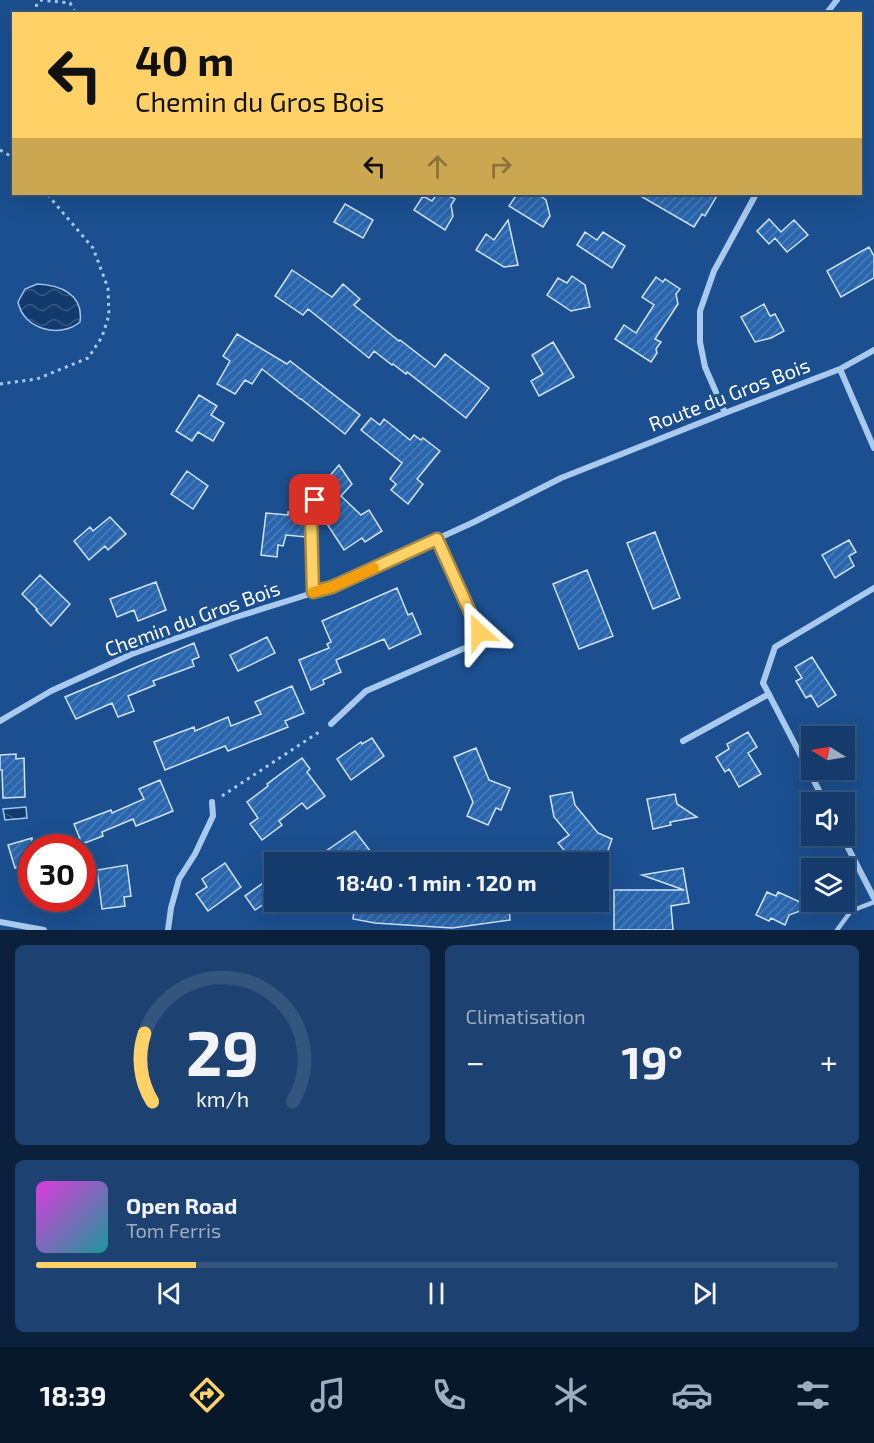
<!DOCTYPE html>
<html lang="fr">
<meta charset="utf-8">
<style>
:root{--surface:#143b6b;--page:#1d4271;--text:#f1f3f6;--muted:#9dadc1;--line:#33557e;--accent:#ffd166}
body{margin:0;font-family:"Exo 2",sans-serif;background:var(--page);color:var(--text);height:100vh;display:flex;flex-direction:column;font-size:22px;white-space:nowrap}
*{box-sizing:border-box;margin:0}
p{font-size:20px;color:var(--muted)}
.icon{flex:none;width:33px;height:33px;fill:none;stroke:currentColor;stroke-width:2;stroke-linecap:round;stroke-linejoin:round}
.map{position:relative;height:930px;overflow:hidden}
.drawer{display:flex;flex-direction:column;gap:15px;padding:15px;background:#0b203b;flex:1}
.drawer>*{flex:none}
.hud{position:absolute;left:12px;top:12px;width:850px;height:183px;border-radius:0px;box-shadow:0 6px 24px #0002,0 0 0 2px var(--line);background:#ffd166;color:#111;overflow:hidden}
.needle{width:39px;rotate:281deg}
.fabs{position:absolute;left:801px;top:726px;display:grid;gap:12px}
.fabs a{display:grid;place-items:center;width:54px;height:54px;border-radius:0px;background:var(--surface);box-shadow:0 6px 24px #0002,0 0 0 2px var(--line);font-size:30px}
.speed{position:absolute;left:18px;top:834px;display:flex;gap:12px;font-size:30px;font-weight:700;text-align:center}
.speed>*{display:grid;place-content:center;width:78px;height:78px;border-radius:50%;background:var(--surface);box-shadow:0 6px 24px #0002,0 0 0 2px var(--line);line-height:1}
.speed .limit{border:9px solid #d22;background:#fff;color:#111}
.pin{position:absolute;display:grid;place-items:center;width:51px;height:51px;color:#fff;margin:-26px;border-radius:12px;box-shadow:0 3px 9px #0006}
.me{position:absolute;width:66px;margin:-33px;rotate:336deg;stroke-linejoin:round;filter:drop-shadow(0 0 4px #0008)}
.turn{display:flex;align-items:center;gap:21px;height:126px;padding:0 24px;font-size:27px}
.turn .icon{width:78px;height:78px;stroke-width:2.5}
.turn b{display:block;font-size:42px;line-height:51px}
.lanes{display:flex;align-items:center;height:57px;padding:0 24px;background:#0003;justify-content:center;gap:30px;direction:ltr}
.lanes .off{opacity:.35}
.big{font-size:45px;font-weight:700;line-height:1.1}
.drawer .widget{flex:1;display:flex;flex-direction:column;justify-content:center;gap:9px;min-width:0;padding:0 21px;border-radius:9px;background:var(--page)}
.drawer .dial{align-items:center;gap:0}
.dial svg{height:156px;overflow:visible;fill:none;stroke:var(--line);stroke-width:7;stroke-linecap:round;text-anchor:middle}
.dial text{fill:var(--text);stroke:none}
.song{display:flex;align-items:center;gap:18px}
.cover{width:72px;height:72px;border-radius:9px;background:linear-gradient(135deg,hsl(300 70% 55%),hsl(180 70% 35%))}
.played{height:6px;border-radius:3px;background:linear-gradient(90deg,var(--accent) 20%,var(--line) 20%)}
.keys{display:flex;justify-content:space-around;direction:ltr}
.heat{display:flex;justify-content:space-between;align-items:center;font-size:33px;direction:ltr}
.drawer .tiles{flex:1;display:grid;gap:15px;grid-template-columns:1fr 1fr}
.widget:last-child{grid-column:span 2}
.trip{position:absolute;left:264px;top:852px;width:345px;height:60px;border-radius:0px;background:var(--surface);box-shadow:0 6px 24px #0002,0 0 0 2px var(--line);font-weight:700;line-height:60px;text-align:center}
.menu{display:flex;height:96px;justify-content:space-around;align-items:center;background:#08182b;color:var(--muted)}
.menu .icon{width:42px;height:42px}
.menu .current{color:var(--accent)}
.menu b{font-size:27px;color:var(--text)}
.map>svg:first-child{display:block}
.water{fill:url(#water-waves);stroke:#9cc4f0;stroke-width:1.5}
.building{fill:url(#building-hatch);stroke:#cfe3fa;stroke-width:1.5}
.lines{fill:none;stroke-linecap:round;stroke-linejoin:round}
.path{stroke:#a9c9ee;stroke-width:3;stroke-dasharray:3 4.5;stroke-linecap:butt}
.service{stroke:#a9c9ee;stroke-width:4.5}
.minor{stroke:#a9c9ee;stroke-width:6}
.route-casing{stroke:#a68842;stroke-width:15}
.route{stroke:#ffd166;stroke-width:10}
.slow{stroke:#f59e0b;stroke-width:10}
.labels{text-anchor:middle;dominant-baseline:central;stroke-width:6;stroke-linejoin:round;paint-order:stroke}
.street-label{font-size:20px;fill:#fff;stroke:#1b4f8f}
</style>
<div class="map">
<svg width="874" height="930" viewBox="0 0 874 930">
<defs>
<pattern id="water-waves" width="16" height="10" patternUnits="userSpaceOnUse" patternTransform="scale(1.5)"><rect width="16" height="10" fill="#123a6d"/><path d="M0 5q4-4 8 0t8 0" fill="none" stroke="#365883"/></pattern>
<pattern id="building-hatch" width="6" height="6" patternUnits="userSpaceOnUse" patternTransform="scale(1.5)"><rect width="6" height="6" fill="#2a66ad"/><path d="M-1 1l2-2M0 6l6-6M5 7l2-2" fill="none" stroke="#4a7db9"/></pattern>
</defs>
<rect width="100%" height="100%" fill="#1b4f8f"/>
<path class="water" d="M37,284C60,285 84,294 80,322C60,339 23,329 18,302L25,289Z
M26,807L27,818L5,820L3,809Z"/>
<path class="building" d="M437,194H445L455,199L451,205L453,216L445,230L414,210L423,196L432,201Z
M517,194H541L542,197L546,200L550,216L543,227L509,206Z
M637,194H718L705,216L702,214L694,227Z
M345,204L373,220L363,238L334,222Z
M769,219L781,232L794,220L808,235L787,252L775,238L769,244L757,231Z
M508,220L518,265L504,267L476,250L486,234L494,240Z
M585,232L597,240L603,232L625,246L612,268L577,245Z
M869,247L874,256V278L841,297L827,271Z
M292,270L332,297L343,284L360,299L354,305L399,341L400,340L435,367L445,354L489,388L466,418L407,372L406,374L393,364L392,365L374,351L369,358L308,309L303,315L275,296Z
M572,276L585,285L590,307L571,311L547,295L558,278L567,283Z
M656,277L663,282L665,279L680,289L676,294L678,304L655,339L661,342L656,349L657,353L651,362L615,339L624,325L636,333L654,305L642,297Z
M764,304L770,316L775,314L784,331L771,338L755,342L741,317Z
M237,334L287,364L290,361L360,415L345,434L301,399H300L262,369L252,384L245,380L235,394L217,384L230,361L223,356Z
M553,342L574,377L539,396L531,381L543,374L532,355Z
M199,395L217,406L211,415L224,423L213,441L198,432L192,441L176,431Z
M371,418L380,425L384,419L410,440L414,435L421,440L423,438L440,451L417,479L423,484L408,504L391,490L396,484L390,479L402,463L361,430Z
M339,465L352,484L341,496L361,515L369,510L382,531L365,542L362,538L344,550L318,510L320,501L329,490L322,485Z
M187,471L208,486L193,509L171,494Z
M288,512L306,514V537L286,535L283,546L278,545L277,557L261,555L266,513L288,515Z
M110,517L126,534L108,550L105,546L89,560L74,541L90,527L93,531Z
M655,532L680,598L653,609L627,543Z
M849,540L856,552L849,556L854,566L835,578L822,555Z
M587,570L613,636L579,649L553,584Z
M40,575L70,604L51,626L36,610L37,609L22,594Z
M156,582L166,610L138,621L134,610L117,617L110,599Z
M397,588L408,615L412,613L421,634L389,649L384,639L336,660L341,672L323,680L324,684L311,690L299,660L329,648L327,644L331,642L322,621Z
M267,637L275,653L238,671L230,655Z
M194,643L199,657L192,660L194,666L153,681L155,685L128,696L134,711L118,717L112,703L76,719L65,697Z
M812,657L836,695L818,707L811,695L806,698L796,681L802,678L795,667Z
M292,686L304,713L285,721L288,727L228,751L225,746L165,770L154,742L194,727L195,731L228,717L231,726L261,714L255,702Z
M748,732L757,747L748,753L761,774L739,787L729,769L725,772L716,757L729,749L727,744Z
M372,738L384,756L351,780L337,759L361,742L362,744Z
M476,748L489,780L510,788L501,810L496,808L488,825L467,816L473,802L454,757Z
M16,754V759L24,758L25,797L3,798L2,770H0V755Z
M302,758L310,769L307,772L325,796L307,809L302,803L279,821L282,825L262,840L250,824L258,818L247,802L268,786L267,784Z
M160,780L173,811L136,826L133,819L102,832L103,836L82,844L74,824L111,810L112,813L144,799L139,789Z
M572,792L575,805L598,833L612,839L604,862L584,855L574,862L558,843L569,835L554,817L550,796Z
M675,794L677,804L697,817L670,822L671,825L653,829L647,799Z
M355,831L374,856L365,862H310Z
M32,838V863L15,868L8,845Z
M225,863L241,887L208,911L196,894L207,887L202,879Z
M127,865L131,896L124,897L125,906L102,909L97,870Z
M683,868L689,903L671,906L673,930H614V890H684L642,875Z
M274,875V897L255,910L245,896Z
M767,892L776,896L778,892L811,907L789,915L785,925L771,918L769,921L756,915Z
M355,902H509L510,920L452,928L375,923L353,919Z"/>
<g class="lines">
<path class="path" d="M40,0L70,3L76,14
M34,14L38,0
M0,150L14,158
M0,384L37,379L88,358L102,337L109,315L108,288L93,248L47,194
M222,796L322,730"/>
<path class="service" d="M837,930L851,911L874,902"/>
<path class="minor" d="M826,14L837,0
M840,369L874,448
M725,413L705,367L700,342V311L714,271L756,194
M313,592L311,519L315,500
M0,721L51,691L132,654L233,618L332,587L474,522L561,478L725,413L840,369L874,350
M331,724L366,691L474,644L479,632L437,539
M683,741L769,694
M825,802L763,683L775,647L874,588
M842,836L874,898
M0,922L44,930
M168,930L171,908L179,879L195,854L213,816L212,802"/>
</g>
<g class="lines">
<g class="route-casing">
<path id="route" d="M315,500L311,519L313,592L332,587L437,539L479,632"/>
</g>
<use href="#route" class="route"/>
<path class="slow" d="M313,592L332,587L374,568"/>
</g>
<g class="labels">
<g class="street-label">
<text transform="translate(729 394) rotate(-21)">Route du Gros Bois</text>
<text transform="translate(192 618) rotate(-20)">Chemin du Gros Bois</text>
</g>
</g>
</svg>
<div class="fabs">
<a><svg class="needle" viewBox="-14 -14 28 28"><path d="M0-13l5 13h-10z" fill="#e53935"/><path d="M0 13l5-13h-10z" fill="#9dadc1"/></svg></a>
<a><svg class="icon" aria-label="sound" viewBox="0 0 24 24"><path d="M4 9h4l5-4v14l-5-4H4zM17 9q2 3 0 6"/></svg></a>
<a><svg class="icon" aria-label="layers" viewBox="0 0 24 24"><path d="M12 4l9 5-9 5-9-5zM3 14l9 5 9-5"/></svg></a>
</div>
<div class="speed"><div class="limit">30</div></div>
<div class="pin" style="left:315px;top:500px;background:#d93025"><svg class="icon" aria-label="arrive" viewBox="0 0 24 24"><path d="M6 21V4h12l-3 4 3 4H6"/></svg></div>
<svg class="me" style="left:479px;top:632px" viewBox="-20 -20 40 40"><path d="M0-17L14 15 0 8-14 15z" fill="#ffd166" stroke="#fff" stroke-width="4"/></svg>
<div class="trip">18:40 · 1 min · 120 m</div>
<div class="hud">
<div class="turn"><svg class="icon" aria-label="left" viewBox="0 0 24 24"><path d="M17 20v-9H6M10 6l-5 5 5 5"/></svg><div><b>40 m</b>Chemin du Gros Bois</div></div>
<div class="lanes"><svg class="icon" aria-label="left" viewBox="0 0 24 24"><path d="M17 20v-9H6M10 6l-5 5 5 5"/></svg><svg class="icon off" aria-label="ahead" viewBox="0 0 24 24"><path d="M12 20V5M6 11l6-6 6 6"/></svg><svg class="icon off" aria-label="right" viewBox="0 0 24 24"><path d="M7 20v-9h11M14 6l5 5-5 5"/></svg></div>
</div>
</div>
<section class="drawer">
<div class="tiles">
<div class="widget dial"><svg viewBox="0 0 100 80">
<path d="M14 69A42 42 0 1 1 86 69"/>
<path d="M14 69A42 42 0 0 1 10 34" stroke="#ffd166"/>
<text x="50" y="56" font-size="32" font-weight="700">29</text>
<text x="50" y="72" font-size="11">km/h</text>
</svg></div>
<div class="widget"><p>Climatisation</p>
<div class="heat"><a>−</a><b class="big">19°</b><a>+</a></div>
</div>
<div class="widget">
<div class="song"><i class="cover"></i><div><b>Open Road</b><p>Tom Ferris</p></div></div>
<div class="played"></div>
<div class="keys"><svg class="icon" aria-label="previous" viewBox="0 0 24 24"><path d="M18 5L8 12l10 7zM5 5v14"/></svg><svg class="icon" aria-label="pause" viewBox="0 0 24 24"><path d="M8 5v14M16 5v14"/></svg><svg class="icon" aria-label="next" viewBox="0 0 24 24"><path d="M6 5l10 7-10 7zM19 5v14"/></svg></div>
</div>
</div>
</section>
<nav class="menu">
<b>18:39</b>
<svg class="icon current" aria-label="directions" viewBox="0 0 24 24"><path d="M12 3l9 9-9 9-9-9zM9 14v-3h6M13 9l2 2-2 2"/></svg>
<svg class="icon" aria-label="music" viewBox="0 0 24 24"><path d="M9 18V5l10-2v13"/><circle cx="6" cy="18" r="3"/><circle cx="16" cy="16" r="3"/></svg>
<svg class="icon" aria-label="phone" viewBox="0 0 24 24"><path d="M5 4h4l2 5-3 2q2 4 5 5l2-3 5 2v4C11 20 4 13 5 4z"/></svg>
<svg class="icon" aria-label="climate" viewBox="0 0 24 24"><path d="M12 3v18M4 7l16 10M4 17L20 7"/></svg>
<svg class="icon" aria-label="car" viewBox="0 0 24 24"><path d="M5 17H2v-5l4-1 3-4h7l3 4 3 1v5h-3M9 17h6M6 11h13"/><circle cx="7" cy="17" r="2"/><circle cx="17" cy="17" r="2"/></svg>
<svg class="icon" aria-label="filters" viewBox="0 0 24 24"><path d="M4 7h16M4 17h16"/><circle cx="9" cy="7" r="2"/><circle cx="15" cy="17" r="2"/></svg>
</nav>
